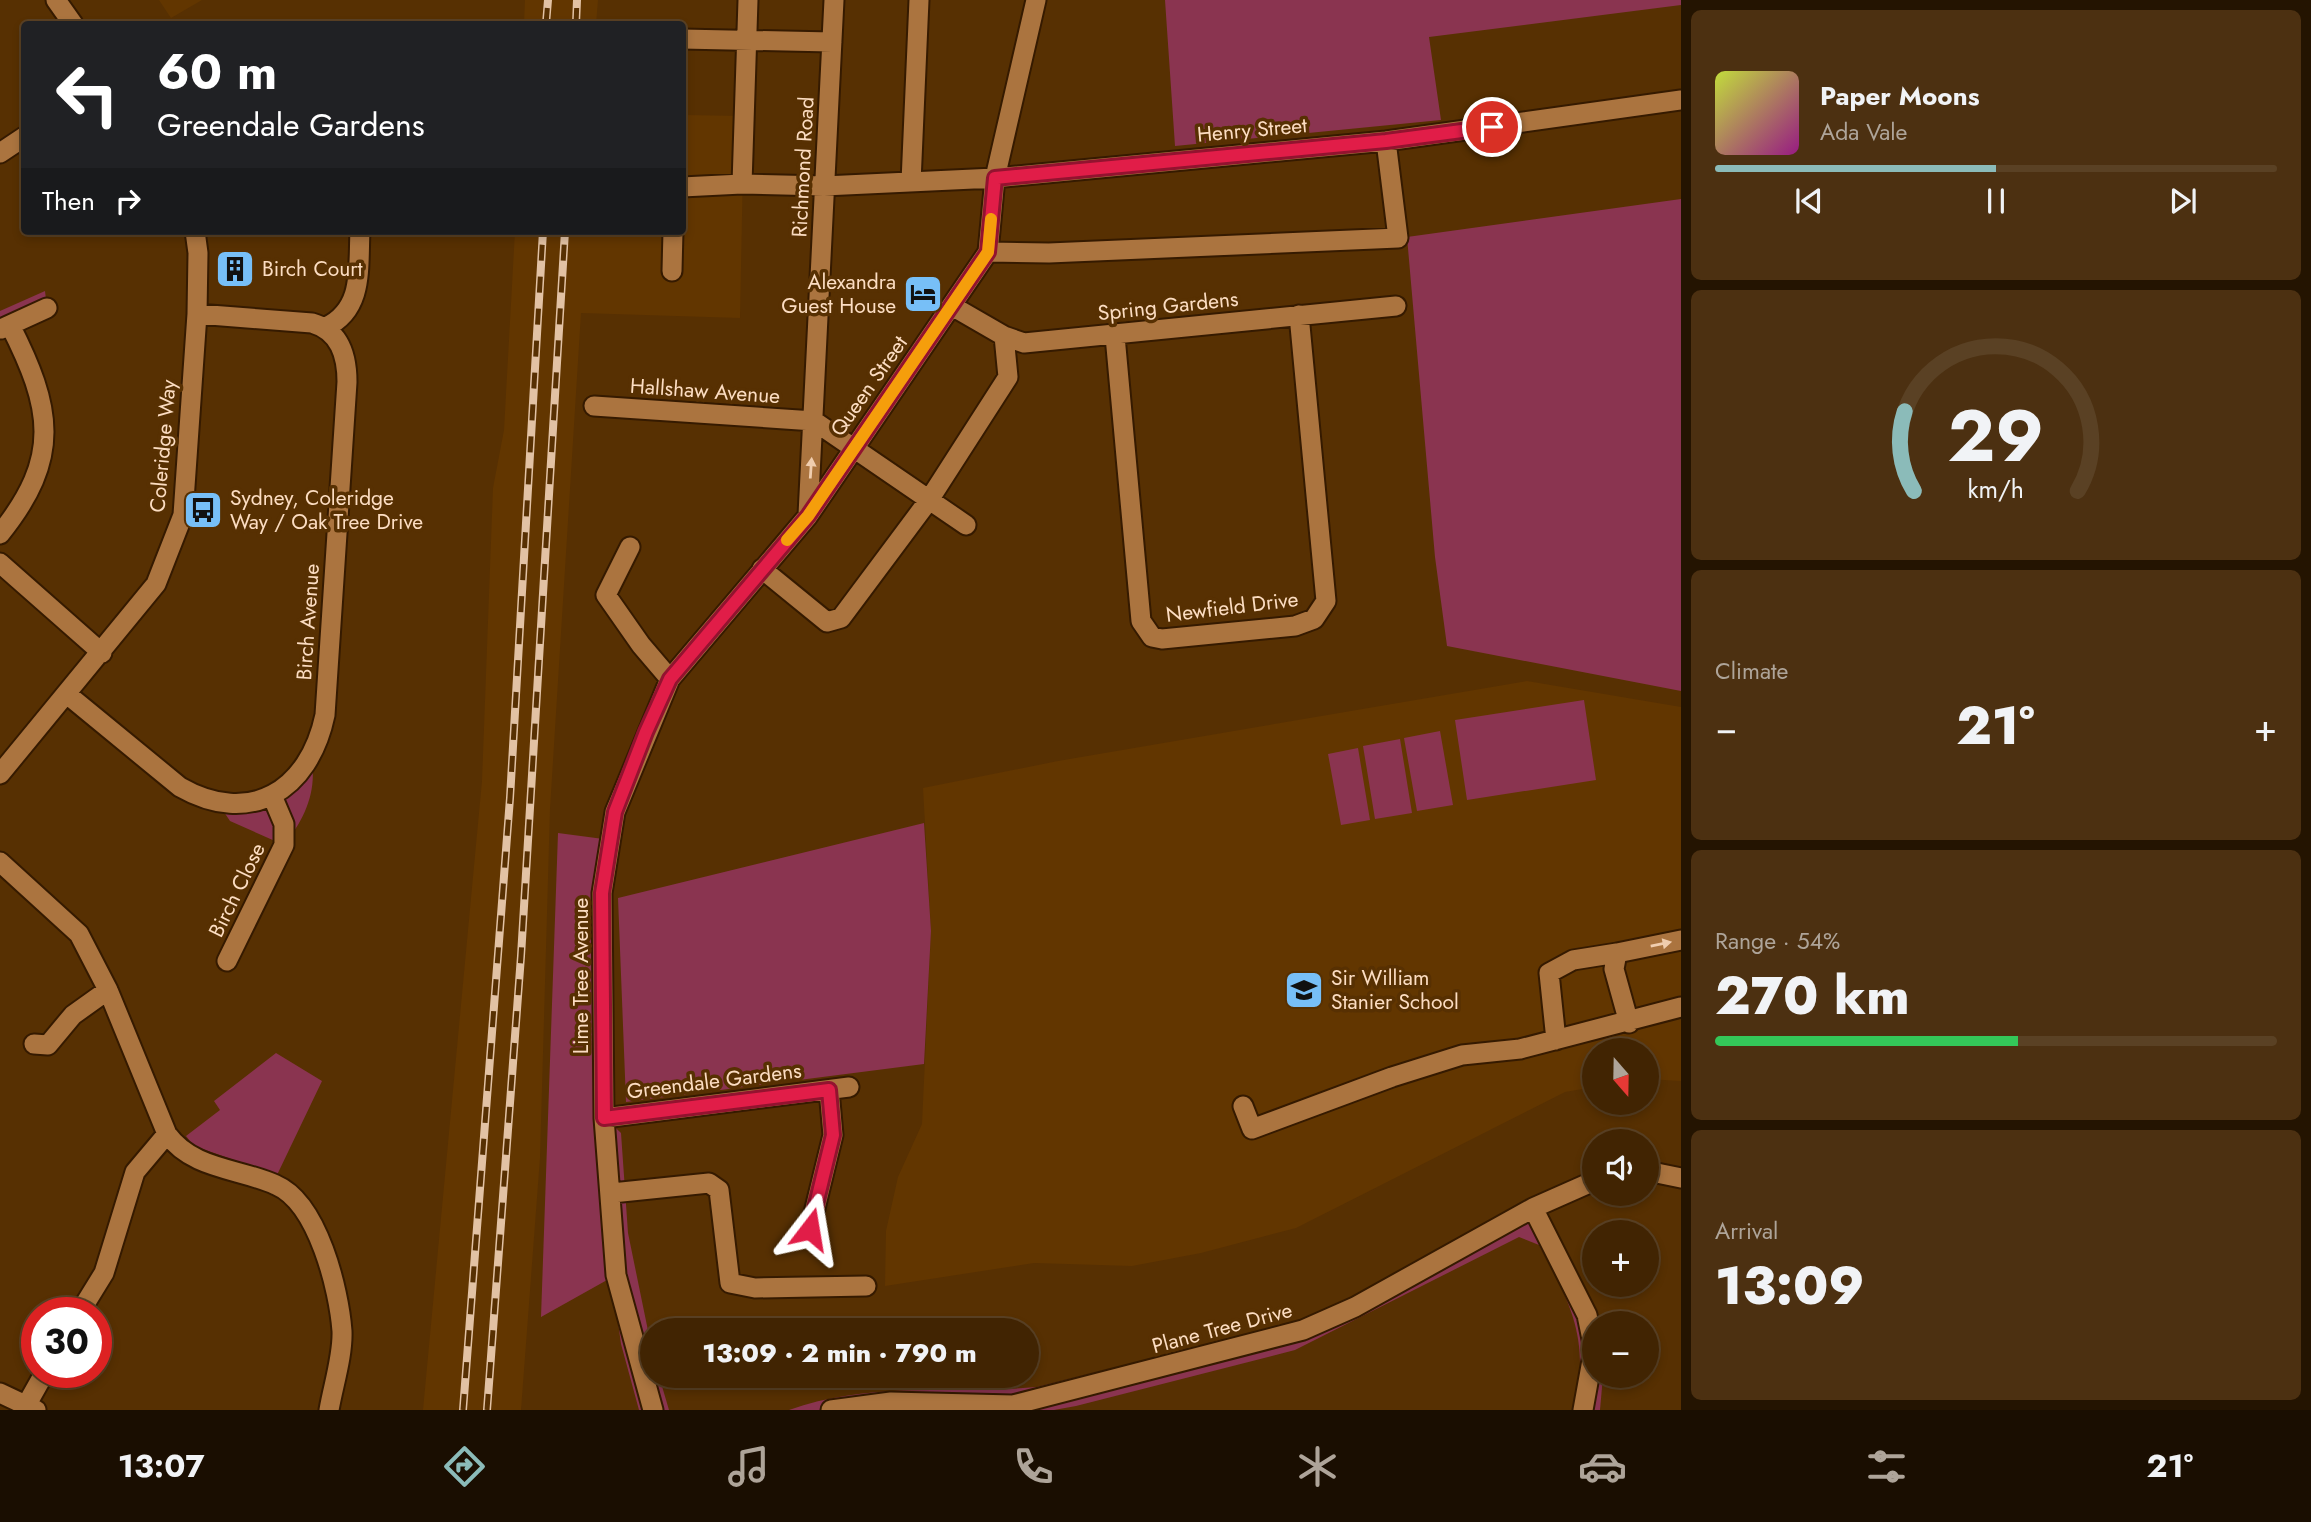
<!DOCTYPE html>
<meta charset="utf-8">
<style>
:root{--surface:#412402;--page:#4c3011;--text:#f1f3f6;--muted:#aea499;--line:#5a4124;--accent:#8bbbb9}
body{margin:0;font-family:Jost,sans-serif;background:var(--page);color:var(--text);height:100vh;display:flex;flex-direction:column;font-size:26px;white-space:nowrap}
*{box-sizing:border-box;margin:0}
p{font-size:23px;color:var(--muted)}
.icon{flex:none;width:38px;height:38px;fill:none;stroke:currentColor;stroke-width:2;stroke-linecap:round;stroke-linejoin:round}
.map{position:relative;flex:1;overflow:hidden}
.drawer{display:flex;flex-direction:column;gap:10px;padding:10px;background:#241401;width:630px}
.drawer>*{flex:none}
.guide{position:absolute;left:21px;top:21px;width:665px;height:214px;border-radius:7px;box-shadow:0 4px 10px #0003,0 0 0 2px var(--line);background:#202124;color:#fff;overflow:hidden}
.needle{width:46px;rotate:160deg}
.fabs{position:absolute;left:1582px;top:1038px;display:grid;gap:14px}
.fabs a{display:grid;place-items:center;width:77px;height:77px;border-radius:50%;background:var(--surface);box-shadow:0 4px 10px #0003,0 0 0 2px var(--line);font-size:35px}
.speed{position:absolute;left:21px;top:1297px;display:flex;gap:14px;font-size:35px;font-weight:700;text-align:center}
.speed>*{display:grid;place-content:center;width:91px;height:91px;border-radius:50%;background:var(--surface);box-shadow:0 4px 10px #0003,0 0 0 2px var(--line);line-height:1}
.speed .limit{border:10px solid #d22;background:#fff;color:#111}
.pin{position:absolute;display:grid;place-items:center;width:60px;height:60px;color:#fff;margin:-30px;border:4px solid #fff;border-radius:50%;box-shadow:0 2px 7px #0007}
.me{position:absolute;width:77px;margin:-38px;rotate:14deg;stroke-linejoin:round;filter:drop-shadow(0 0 5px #0008)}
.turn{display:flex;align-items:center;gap:24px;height:147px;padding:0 21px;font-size:32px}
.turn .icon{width:91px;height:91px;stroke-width:2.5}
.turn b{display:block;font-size:49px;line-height:60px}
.then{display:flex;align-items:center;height:66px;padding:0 21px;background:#0003;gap:14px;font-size:26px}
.big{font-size:52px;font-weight:800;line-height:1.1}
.drawer .widget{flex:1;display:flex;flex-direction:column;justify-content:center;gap:10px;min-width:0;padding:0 24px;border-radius:10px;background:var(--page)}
.drawer .dial{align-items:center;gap:0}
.dial svg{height:182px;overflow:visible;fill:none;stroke:var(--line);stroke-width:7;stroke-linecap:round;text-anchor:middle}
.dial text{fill:var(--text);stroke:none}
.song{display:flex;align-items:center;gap:21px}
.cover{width:84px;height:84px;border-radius:10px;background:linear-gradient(135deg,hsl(70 70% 55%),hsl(310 70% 35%))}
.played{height:7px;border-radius:4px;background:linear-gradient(90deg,var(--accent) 50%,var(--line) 50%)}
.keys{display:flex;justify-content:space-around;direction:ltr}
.heat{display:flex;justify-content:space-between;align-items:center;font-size:38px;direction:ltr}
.charge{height:10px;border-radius:5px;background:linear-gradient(90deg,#34c759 54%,var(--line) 0)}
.trip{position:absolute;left:640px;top:1318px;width:399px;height:70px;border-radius:35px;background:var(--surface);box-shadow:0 4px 10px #0003,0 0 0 2px var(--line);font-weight:800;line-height:70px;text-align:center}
.dock{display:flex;height:112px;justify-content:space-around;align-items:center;background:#1a0e01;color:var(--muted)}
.dock .icon{width:49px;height:49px}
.dock .selected{color:var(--accent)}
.dock b{font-size:32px;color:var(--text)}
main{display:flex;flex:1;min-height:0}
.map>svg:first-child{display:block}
.built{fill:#623600}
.green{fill:#8a3450}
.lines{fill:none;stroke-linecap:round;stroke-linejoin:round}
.minor-casing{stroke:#351a00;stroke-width:23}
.minor{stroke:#ab743f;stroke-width:19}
.rail-casing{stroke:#e2c2a4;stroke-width:8}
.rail{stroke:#573002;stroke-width:5;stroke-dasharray:16;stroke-linecap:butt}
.oneway{fill:#f0cdae}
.route-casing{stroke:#92132f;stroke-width:18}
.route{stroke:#e11d48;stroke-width:12}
.slow{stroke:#f59e0b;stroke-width:12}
.labels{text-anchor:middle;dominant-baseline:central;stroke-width:7;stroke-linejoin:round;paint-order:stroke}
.street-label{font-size:21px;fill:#fcddc2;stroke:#573002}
.poi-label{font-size:21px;fill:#fcddc2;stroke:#573002;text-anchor:start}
</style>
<main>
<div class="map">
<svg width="1681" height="1410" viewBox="0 0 1681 1410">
<rect width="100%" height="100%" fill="#573002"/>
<path class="built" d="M159,0H202L171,18Z
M525,0H598L596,24H524Z
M683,115L744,116L740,318L581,313L550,809L540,1158L521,1410H423L482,781L493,488L504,430L515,231H682Z
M1527,681L1681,707V1081L1647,1079V1050H1594V1087L1565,1092L1296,1228L1201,1253L1132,1266L1034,1263L885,1286L886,1231L898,1177L922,1124L931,931L923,788L1058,761Z"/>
<path class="green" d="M1165,0H1681V5L1429,37L1441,120L1175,146Z
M1681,199V691L1447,646L1435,557L1407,237Z
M45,291L47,308L0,329V311Z
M1584,700L1596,780L1467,800L1455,720Z
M1440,731L1453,805L1417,811L1404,738Z
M1400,739L1412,813L1375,819L1363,746Z
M1358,748L1370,820L1341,825L1328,754Z
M311,758C318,791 304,820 284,845L230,821L218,803L253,802Z
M924,823L931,931L924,1064L626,1102L618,898Z
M558,833L611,840L604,1117L621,1133L628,1233L653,1355V1376H659L669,1410H639L621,1344L617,1315L624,1311L616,1275L541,1317Z
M276,1053L322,1081L277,1175L194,1146L186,1136L220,1110L214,1101Z
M1594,1169V1181L1534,1208L1563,1263L1594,1376H1603L1600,1410H1576C1588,1336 1573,1308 1539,1245L1519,1237L1295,1350L1076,1406L1054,1410H789C873,1380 951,1395 1037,1387L1317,1317L1529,1200Z"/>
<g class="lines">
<g class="minor-casing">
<path id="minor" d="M56,0L73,24
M682,39L832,42
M0,153L24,137
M911,182L919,0
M742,184L748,0
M682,187L742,184L824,186L995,178L1386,141L1681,100
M988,252L1049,253L1398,238L1386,141
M672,271L673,231
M952,306L1004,336L1024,343L1396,306
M326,327C364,309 358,268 360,231
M1,329L47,308
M1115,336L1141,621L1152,637L1162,639L1295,626L1314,619L1326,601L1299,315
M594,406L814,421
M814,421L966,525
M808,515L834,0
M0,534C62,457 52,408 10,325
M630,547L606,595L641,645L670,679
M0,563L102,653
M762,569L827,622L841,618L929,500L1008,377L1004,336
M68,695L180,787C250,827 309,791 325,715L347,382C347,356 340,331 312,323L197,314
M0,774L156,584L183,515L197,314L198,253L195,231
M0,862L79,934L108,990L167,1134C193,1170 239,1168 276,1185C318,1203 339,1290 342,1331C343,1356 333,1386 329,1410
M227,961L284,845V824L273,798
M1629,1023L1614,969L1617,953L1681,940
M1556,1040L1549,973L1573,960L1617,953
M34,1044L48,1045L73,1015L108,990
M1243,1106L1252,1129L1392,1077L1462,1055L1520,1049L1681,1007
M604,1118L849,1087
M1647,1171L1681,1178
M612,1193L709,1183L719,1190L730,1283L755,1288L866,1286
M1533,1208L1587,1315L1594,1349L1583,1410
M810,1229L833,1135L829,1090
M80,1312L104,1273L135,1172L167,1134
M0,1393L36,1410
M27,1404L45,1372
M653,1410L616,1275L604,1118L602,893L615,812L670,679L808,516L988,252L995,178L1036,0
M831,1410L891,1402L1013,1405L1303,1330L1355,1307L1533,1208L1594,1181"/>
</g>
<use href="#minor" class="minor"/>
<g class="rail-casing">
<path id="rail" d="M546,24L548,0
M576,24L577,0
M463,1410L510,798L543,231
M487,1410L521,956L565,231"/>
</g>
<use href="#rail" class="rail"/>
</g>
<defs><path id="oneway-solid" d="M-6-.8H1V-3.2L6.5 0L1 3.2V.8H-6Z" transform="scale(1.75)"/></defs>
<g class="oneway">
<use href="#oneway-solid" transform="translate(811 468) rotate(-86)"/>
<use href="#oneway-solid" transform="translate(1661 944) rotate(-11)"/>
</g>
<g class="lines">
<g class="route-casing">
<path id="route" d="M810,1229L833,1135L829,1090L604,1118L602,893L615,812L646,732L670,679L808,516L988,252L995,178L1386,141L1492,127"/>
</g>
<use href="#route" class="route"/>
<path class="slow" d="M787,540L808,516L988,252L991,219"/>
</g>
<defs>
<g id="building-square" transform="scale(2.0125)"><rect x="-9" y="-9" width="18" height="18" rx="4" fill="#77bff7" stroke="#573002"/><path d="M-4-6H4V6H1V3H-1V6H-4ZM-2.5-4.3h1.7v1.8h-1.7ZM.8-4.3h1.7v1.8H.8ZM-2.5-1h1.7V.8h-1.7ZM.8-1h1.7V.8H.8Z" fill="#111"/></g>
<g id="hotel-square" transform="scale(2.0125)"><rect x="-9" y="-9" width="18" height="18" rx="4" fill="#77bff7" stroke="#573002"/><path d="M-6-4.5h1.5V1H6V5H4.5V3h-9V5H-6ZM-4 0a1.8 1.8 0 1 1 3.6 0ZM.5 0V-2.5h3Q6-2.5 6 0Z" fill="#111"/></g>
<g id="bus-square" transform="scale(2.0125)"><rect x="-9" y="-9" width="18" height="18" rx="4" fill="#77bff7" stroke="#573002"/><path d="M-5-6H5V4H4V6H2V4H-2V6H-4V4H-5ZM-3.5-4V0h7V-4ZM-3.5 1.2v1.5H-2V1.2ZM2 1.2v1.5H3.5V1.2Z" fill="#111"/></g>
<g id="school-square" transform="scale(2.0125)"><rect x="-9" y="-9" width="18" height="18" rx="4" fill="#77bff7" stroke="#573002"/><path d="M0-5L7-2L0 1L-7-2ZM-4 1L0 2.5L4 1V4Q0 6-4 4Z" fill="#111"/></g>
</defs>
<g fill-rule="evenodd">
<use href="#building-square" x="235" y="269"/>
<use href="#hotel-square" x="923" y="294"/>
<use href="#bus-square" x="203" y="510"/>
<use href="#school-square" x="1304" y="990"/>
</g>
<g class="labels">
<g class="street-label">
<text transform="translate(1252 130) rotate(-5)">Henry Street</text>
<text transform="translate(803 167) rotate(-87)">Richmond Road</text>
<text transform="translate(1168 306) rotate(-6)">Spring Gardens</text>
<text transform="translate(869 386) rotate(-55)">Queen Street</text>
<text transform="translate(705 391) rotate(4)">Hallshaw Avenue</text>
<text transform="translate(163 446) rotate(-85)">Coleridge Way</text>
<text transform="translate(1232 607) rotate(-7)">Newfield Drive</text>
<text transform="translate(308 622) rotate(-86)">Birch Avenue</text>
<text transform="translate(237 890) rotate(-64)">Birch Close</text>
<text transform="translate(581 976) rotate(-90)">Lime Tree Avenue</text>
<text transform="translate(714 1081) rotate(-7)">Greendale Gardens</text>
<text transform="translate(1222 1328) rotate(-15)">Plane Tree Drive</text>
</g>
<g class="poi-label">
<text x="262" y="269">Birch Court</text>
<text x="896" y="282" text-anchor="end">Alexandra<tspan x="896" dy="24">Guest House</tspan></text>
<text x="230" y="498">Sydney, Coleridge<tspan x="230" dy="24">Way / Oak Tree Drive</tspan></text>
<text x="1331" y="978">Sir William<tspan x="1331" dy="24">Stanier School</tspan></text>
</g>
</g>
</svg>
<div class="fabs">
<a><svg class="needle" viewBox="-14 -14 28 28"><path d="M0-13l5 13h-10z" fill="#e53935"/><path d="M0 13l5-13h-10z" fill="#aea499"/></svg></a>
<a><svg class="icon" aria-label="sound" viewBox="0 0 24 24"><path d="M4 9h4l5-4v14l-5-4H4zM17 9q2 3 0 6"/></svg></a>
<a>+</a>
<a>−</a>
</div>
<div class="speed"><div class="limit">30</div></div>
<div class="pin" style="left:1492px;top:127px;background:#d93025"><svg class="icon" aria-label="arrive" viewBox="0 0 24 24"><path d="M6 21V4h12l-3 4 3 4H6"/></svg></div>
<svg class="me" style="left:810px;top:1229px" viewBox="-20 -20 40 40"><path d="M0-17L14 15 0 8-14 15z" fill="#e11d48" stroke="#fff" stroke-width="4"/></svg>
<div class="trip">13:09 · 2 min · 790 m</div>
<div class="guide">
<div class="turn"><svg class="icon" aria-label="left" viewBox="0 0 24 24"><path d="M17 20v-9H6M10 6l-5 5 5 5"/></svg><div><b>60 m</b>Greendale Gardens</div></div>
<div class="then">Then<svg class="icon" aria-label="right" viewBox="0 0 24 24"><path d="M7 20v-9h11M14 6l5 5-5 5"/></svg></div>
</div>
</div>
<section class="drawer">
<div class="widget">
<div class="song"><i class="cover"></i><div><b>Paper Moons</b><p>Ada Vale</p></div></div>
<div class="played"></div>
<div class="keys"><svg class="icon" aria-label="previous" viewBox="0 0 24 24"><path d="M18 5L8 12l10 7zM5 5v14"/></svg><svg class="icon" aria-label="pause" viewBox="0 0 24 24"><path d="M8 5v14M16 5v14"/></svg><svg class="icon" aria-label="next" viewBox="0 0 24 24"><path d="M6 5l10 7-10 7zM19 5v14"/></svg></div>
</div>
<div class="widget dial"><svg viewBox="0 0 100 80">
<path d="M14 69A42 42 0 1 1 86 69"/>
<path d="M14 69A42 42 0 0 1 10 34" stroke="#8bbbb9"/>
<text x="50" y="56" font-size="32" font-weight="700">29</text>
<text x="50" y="72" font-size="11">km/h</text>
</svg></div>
<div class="widget"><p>Climate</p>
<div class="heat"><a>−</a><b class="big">21°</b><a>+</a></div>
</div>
<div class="widget"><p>Range · 54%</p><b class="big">270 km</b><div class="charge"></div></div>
<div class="widget"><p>Arrival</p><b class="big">13:09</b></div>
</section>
</main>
<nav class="dock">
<b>13:07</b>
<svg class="icon selected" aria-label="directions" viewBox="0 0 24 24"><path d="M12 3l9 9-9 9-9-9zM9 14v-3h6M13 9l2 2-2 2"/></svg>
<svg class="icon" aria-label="music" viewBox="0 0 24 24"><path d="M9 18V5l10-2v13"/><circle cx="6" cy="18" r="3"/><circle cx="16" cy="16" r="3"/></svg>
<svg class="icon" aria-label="phone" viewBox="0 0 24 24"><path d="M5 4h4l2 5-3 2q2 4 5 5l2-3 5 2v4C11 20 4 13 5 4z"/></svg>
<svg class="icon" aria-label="climate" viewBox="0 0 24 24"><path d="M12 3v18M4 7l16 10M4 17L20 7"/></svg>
<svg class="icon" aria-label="car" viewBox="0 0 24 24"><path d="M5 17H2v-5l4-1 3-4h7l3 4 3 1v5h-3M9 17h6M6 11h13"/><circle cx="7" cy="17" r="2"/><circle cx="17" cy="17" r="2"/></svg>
<svg class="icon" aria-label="filters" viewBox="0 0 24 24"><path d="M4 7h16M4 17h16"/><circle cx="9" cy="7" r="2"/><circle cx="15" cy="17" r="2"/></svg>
<b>21°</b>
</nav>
